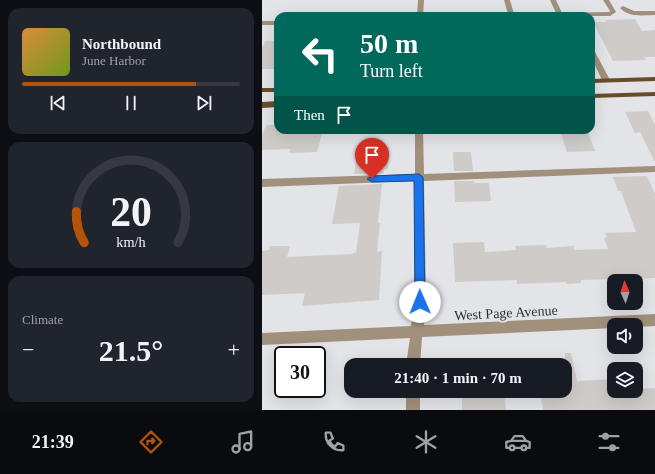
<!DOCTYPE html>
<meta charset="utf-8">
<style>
:root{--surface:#171b24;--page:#20242c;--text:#f1f3f6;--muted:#9ea1a6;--line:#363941;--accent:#b45309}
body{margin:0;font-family:Georgia,serif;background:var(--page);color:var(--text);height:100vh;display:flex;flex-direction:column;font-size:15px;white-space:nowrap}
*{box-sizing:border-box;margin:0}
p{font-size:13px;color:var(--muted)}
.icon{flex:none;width:22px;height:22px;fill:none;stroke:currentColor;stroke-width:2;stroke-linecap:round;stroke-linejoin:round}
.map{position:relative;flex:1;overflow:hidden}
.details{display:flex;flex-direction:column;gap:8px;padding:8px;background:#0d0f14;width:262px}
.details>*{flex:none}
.banner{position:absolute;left:12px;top:12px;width:321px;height:122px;border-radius:12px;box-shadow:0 4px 16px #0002;background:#00695c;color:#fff;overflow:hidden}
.needle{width:26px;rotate:357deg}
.fabs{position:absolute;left:345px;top:274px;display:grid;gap:8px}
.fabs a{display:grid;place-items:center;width:36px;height:36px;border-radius:8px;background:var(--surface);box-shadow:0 4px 16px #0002;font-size:20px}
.speed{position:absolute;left:12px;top:346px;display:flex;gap:8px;font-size:20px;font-weight:700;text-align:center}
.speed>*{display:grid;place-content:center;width:52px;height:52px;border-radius:50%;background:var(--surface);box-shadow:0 4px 16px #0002;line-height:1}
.speed .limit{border:2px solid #111;border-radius:6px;background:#fff;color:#111}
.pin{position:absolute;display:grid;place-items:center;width:34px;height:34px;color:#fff;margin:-41px -17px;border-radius:50% 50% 50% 0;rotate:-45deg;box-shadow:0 0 4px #0007}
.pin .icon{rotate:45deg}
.me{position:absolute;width:44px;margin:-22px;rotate:359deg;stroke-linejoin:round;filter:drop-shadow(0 0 3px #0008)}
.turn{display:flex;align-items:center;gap:14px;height:84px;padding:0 20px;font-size:18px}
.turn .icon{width:52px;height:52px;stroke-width:2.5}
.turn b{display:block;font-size:28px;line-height:34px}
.then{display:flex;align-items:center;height:38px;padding:0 20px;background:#0003;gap:8px;font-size:15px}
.big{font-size:30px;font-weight:600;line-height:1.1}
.details .widget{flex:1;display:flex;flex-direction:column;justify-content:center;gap:6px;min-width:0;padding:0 14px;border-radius:12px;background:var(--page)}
.details .dial{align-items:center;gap:0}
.dial svg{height:104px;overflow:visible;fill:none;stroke:var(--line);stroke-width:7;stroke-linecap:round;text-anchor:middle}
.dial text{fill:var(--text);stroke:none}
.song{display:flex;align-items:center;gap:12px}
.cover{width:48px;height:48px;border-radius:6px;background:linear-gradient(135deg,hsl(30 70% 55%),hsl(80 70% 35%))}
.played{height:4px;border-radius:2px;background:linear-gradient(90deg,var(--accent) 80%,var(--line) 80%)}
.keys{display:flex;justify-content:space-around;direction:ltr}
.heat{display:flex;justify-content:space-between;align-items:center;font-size:22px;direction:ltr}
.trip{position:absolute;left:82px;top:358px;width:228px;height:40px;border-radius:12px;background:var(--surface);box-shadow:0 4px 16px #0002;font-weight:600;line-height:40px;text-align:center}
.dock{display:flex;height:64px;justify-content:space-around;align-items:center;background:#090b0e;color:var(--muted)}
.dock .icon{width:28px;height:28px}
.dock .selected{color:var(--accent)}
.dock b{font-size:18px;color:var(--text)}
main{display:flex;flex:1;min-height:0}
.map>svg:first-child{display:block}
.building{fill:#cecbc8}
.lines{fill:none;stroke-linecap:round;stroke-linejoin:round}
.minor{fill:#a1907c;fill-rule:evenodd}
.major{fill:#674c26;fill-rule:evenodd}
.route{fill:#1a73e8;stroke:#114b97}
.labels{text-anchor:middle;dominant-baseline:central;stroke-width:4;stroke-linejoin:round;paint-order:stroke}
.near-street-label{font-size:14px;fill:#2f3031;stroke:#e2e4e8}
</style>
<main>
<section class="details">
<div class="widget">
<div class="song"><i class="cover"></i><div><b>Northbound</b><p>June Harbor</p></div></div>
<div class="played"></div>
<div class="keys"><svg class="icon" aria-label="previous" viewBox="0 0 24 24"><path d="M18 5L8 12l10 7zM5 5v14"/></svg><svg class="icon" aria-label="pause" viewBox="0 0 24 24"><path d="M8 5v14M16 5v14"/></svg><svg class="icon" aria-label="next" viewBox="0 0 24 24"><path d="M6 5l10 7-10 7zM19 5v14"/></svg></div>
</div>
<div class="widget dial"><svg viewBox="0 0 100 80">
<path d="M14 69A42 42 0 1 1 86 69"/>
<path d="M14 69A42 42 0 0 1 8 45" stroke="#b45309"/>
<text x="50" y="56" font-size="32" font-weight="700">20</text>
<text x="50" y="72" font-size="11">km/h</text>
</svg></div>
<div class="widget"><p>Climate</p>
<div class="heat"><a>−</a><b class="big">21.5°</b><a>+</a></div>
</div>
</section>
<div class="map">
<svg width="393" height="410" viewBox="0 0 393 410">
<rect width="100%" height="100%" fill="#e2e4e8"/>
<path class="building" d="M373,19L380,31L393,30V57H382L384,60L351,61L331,22H345L343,20Z
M3,41H16V69H0V48Z
M386,111L393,125V162L378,132L373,133L363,112Z
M4,125H16V130H61L55,152L27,153L28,149L0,150V135Z
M298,130H325L333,151L305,152Z
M96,147H127L126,169L122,170L121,174H92Z
M191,152H209L211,171H192Z
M385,176L393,194V278L319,280V283L304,284V282L255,284V280L193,282L191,243L222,242L223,252L254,250L253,246L284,245L285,248L312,246V250L346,249L342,238H345L343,233L374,232L359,191H356L351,177Z
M192,181H212V183H227L229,201L193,202Z
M120,184L116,223H118L115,252L120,251L117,300L40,306L43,293L0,295V251L7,250L8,246H28L25,257L91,254V253H94L98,223L70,224L77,186Z
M303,353H309L315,381L352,379V391H374V389L393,388V410H281L278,391H303Z
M200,391H242L244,410H200Z"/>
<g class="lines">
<path class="minor" d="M156,0H162L161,16H155Z
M242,0H248L252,14L294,13L288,0H294L300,13L347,12L348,11L341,0H347L354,12L348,16H232L235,14H246Z
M361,6L372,11H393V15C381,15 367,18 358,8Z
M0,21H16V25H0Z
M329,48L332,50L348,80L347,82H341L340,80L329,57Z
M153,130H161L162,174L393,166V172L162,181L164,302L162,325L393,314V326L374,327V325H352V328L160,337L158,365H144L148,338L0,345V333L149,326L152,302L153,181L0,187V179L153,174Z
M144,391H158V410H144Z"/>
<path class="major" d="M393,77V81L329,83V79Z
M0,88H16V92H0Z
M393,92V96L329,98V94Z
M16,101V107L0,108V102Z"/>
</g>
<path class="route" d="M157,174L161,177L163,302L162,306L158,308L154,306L153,302L152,181L110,182L105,179L110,176Z"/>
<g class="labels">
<g class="near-street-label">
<text transform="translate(244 313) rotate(-3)">West Page Avenue</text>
</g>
</g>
</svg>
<div class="fabs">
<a><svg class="needle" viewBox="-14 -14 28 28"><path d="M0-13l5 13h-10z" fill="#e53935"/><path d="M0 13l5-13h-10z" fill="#9ea1a6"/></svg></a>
<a><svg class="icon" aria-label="sound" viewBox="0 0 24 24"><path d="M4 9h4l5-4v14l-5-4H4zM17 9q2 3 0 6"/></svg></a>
<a><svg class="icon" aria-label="layers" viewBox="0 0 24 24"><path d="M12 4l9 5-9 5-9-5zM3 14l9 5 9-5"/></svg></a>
</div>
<div class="speed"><div class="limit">30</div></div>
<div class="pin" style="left:110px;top:179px;background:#d93025"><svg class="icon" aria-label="arrive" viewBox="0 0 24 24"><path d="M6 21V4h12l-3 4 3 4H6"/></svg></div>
<svg class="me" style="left:158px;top:302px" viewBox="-20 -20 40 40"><circle r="19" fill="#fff"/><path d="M0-13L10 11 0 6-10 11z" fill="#1a73e8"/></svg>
<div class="trip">21:40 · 1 min · 70 m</div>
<div class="banner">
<div class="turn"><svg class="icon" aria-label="left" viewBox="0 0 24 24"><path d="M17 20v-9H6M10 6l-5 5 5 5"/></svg><div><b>50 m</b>Turn left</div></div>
<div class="then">Then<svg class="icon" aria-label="arrive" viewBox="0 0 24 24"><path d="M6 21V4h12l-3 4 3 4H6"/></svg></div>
</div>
</div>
</main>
<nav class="dock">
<b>21:39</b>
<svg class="icon selected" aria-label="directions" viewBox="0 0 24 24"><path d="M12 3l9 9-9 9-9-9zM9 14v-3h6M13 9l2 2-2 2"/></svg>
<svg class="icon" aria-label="music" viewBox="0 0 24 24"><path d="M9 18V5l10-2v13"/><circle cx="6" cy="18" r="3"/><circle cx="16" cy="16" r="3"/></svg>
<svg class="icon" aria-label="phone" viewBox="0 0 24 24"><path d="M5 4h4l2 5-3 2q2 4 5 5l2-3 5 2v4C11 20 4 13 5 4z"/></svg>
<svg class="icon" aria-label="climate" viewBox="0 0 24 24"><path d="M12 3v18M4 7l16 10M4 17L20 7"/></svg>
<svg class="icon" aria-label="car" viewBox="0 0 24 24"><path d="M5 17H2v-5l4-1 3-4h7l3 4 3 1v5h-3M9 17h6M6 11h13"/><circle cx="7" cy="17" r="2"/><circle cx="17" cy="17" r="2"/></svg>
<svg class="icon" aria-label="filters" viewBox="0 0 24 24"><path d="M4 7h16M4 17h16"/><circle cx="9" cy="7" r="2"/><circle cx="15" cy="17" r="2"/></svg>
</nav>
